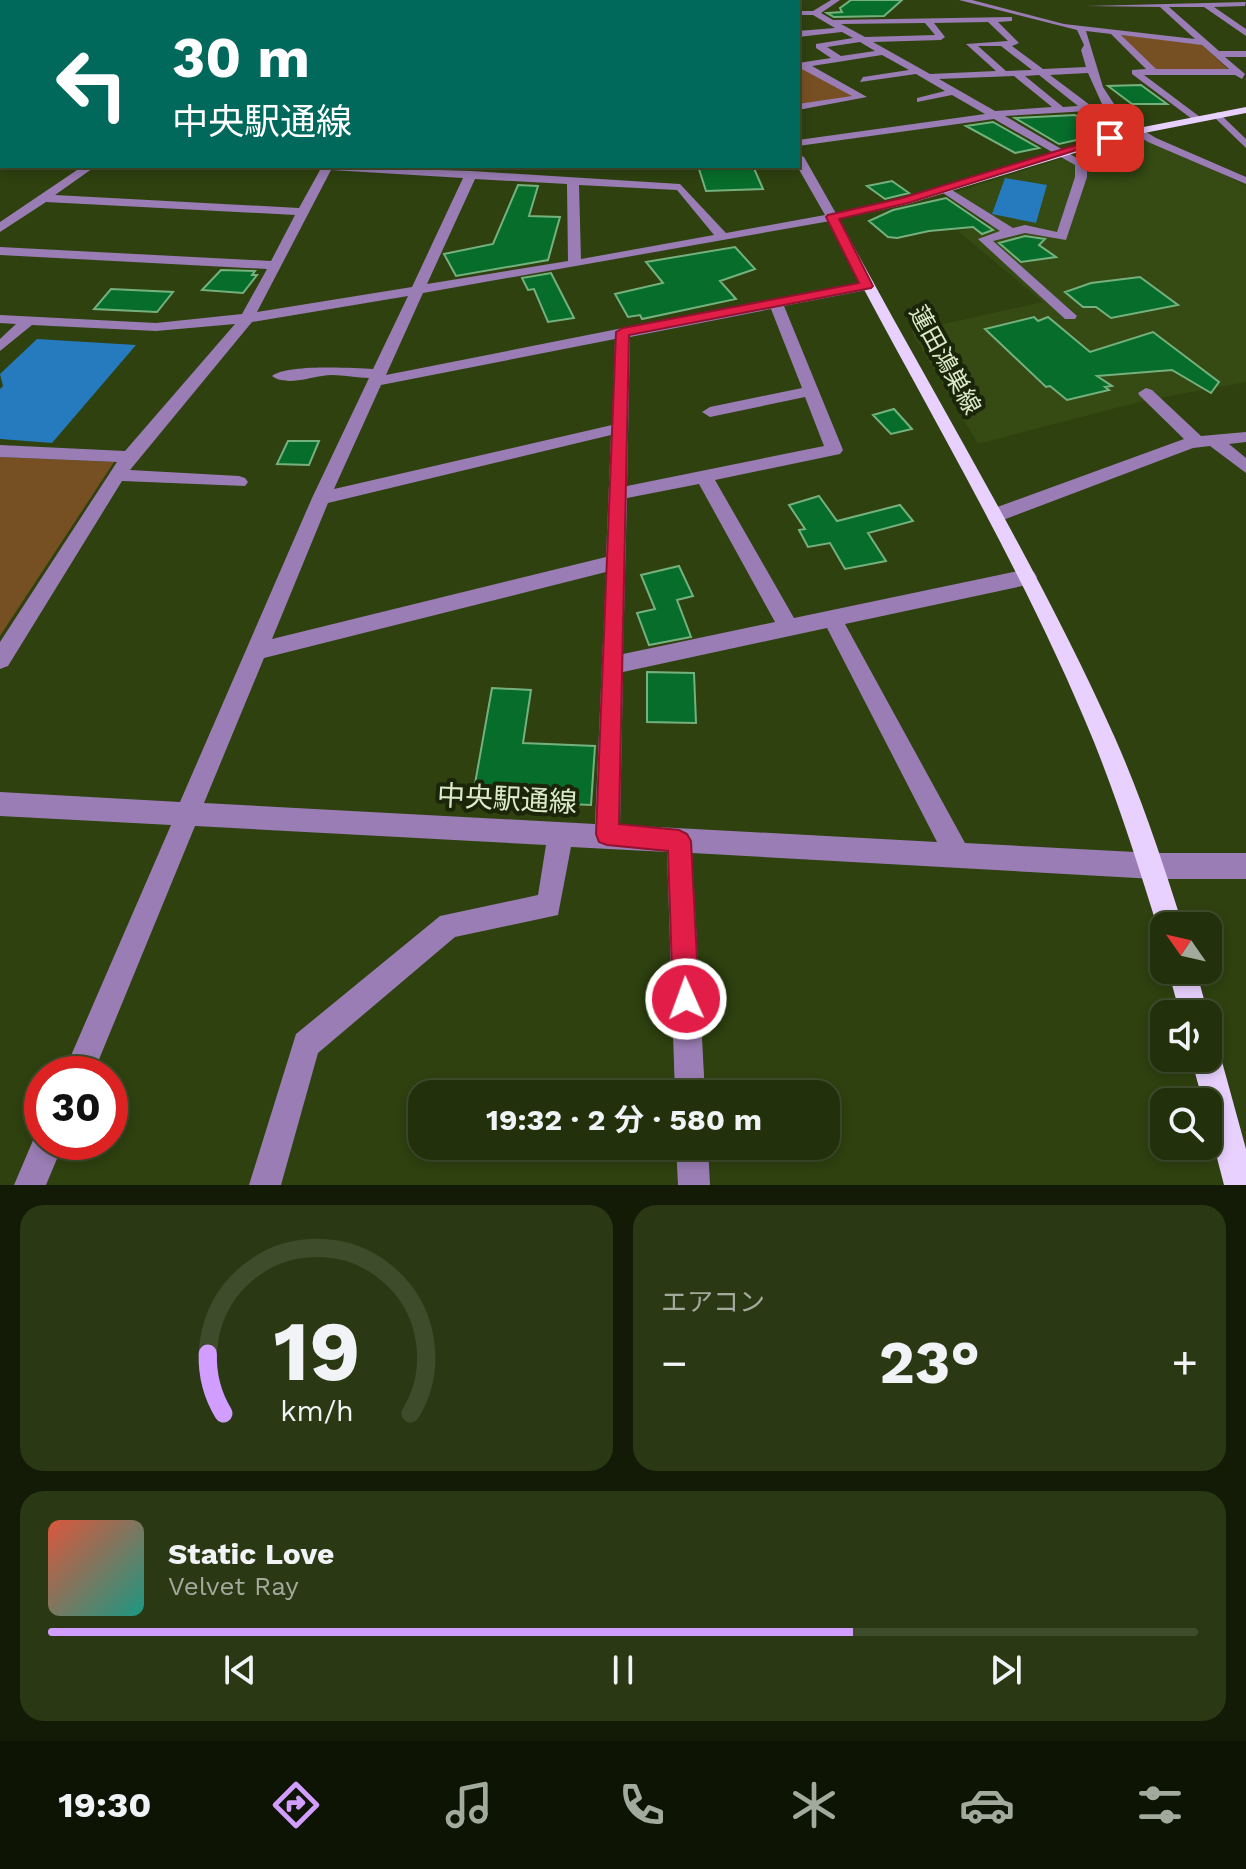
<!DOCTYPE html>
<html lang="ja">
<meta charset="utf-8">
<style>
:root{--surface:#22310b;--page:#2a3914;--text:#f1f3f6;--muted:#a2a99d;--line:#3f4c2c;--accent:#d19dfe}
body{margin:0;font-family:"Work Sans","Noto Sans JP",sans-serif;background:var(--page);color:var(--text);height:100vh;display:flex;flex-direction:column;font-size:30px;white-space:nowrap}
*{box-sizing:border-box;margin:0}
p{font-size:26px;color:var(--muted)}
.icon{flex:none;width:44px;height:44px;fill:none;stroke:currentColor;stroke-width:2;stroke-linecap:round;stroke-linejoin:round}
.map{position:relative;height:1185px;overflow:hidden}
.sheet{display:flex;flex-direction:column;gap:20px;padding:20px;background:#131b06;flex:1}
.sheet>*{flex:none}
.guide{position:absolute;left:0px;top:0px;width:800px;height:168px;box-shadow:0 4px 12px #0003,0 0 0 2px var(--line);background:#00695c;color:#fff;overflow:hidden}
.needle{width:52px;rotate:304deg}
.controls{position:absolute;left:1150px;top:912px;display:grid;gap:16px}
.controls a{display:grid;place-items:center;width:72px;height:72px;border-radius:16px;background:var(--surface);box-shadow:0 4px 12px #0003,0 0 0 2px var(--line);font-size:40px}
.speed{position:absolute;left:24px;top:1056px;display:flex;gap:16px;font-size:40px;font-weight:700;text-align:center}
.speed>*{display:grid;place-content:center;width:104px;height:104px;border-radius:50%;background:var(--surface);box-shadow:0 4px 12px #0003,0 0 0 2px var(--line);line-height:1}
.speed .limit{border:12px solid #d22;background:#fff;color:#111}
.pin{position:absolute;display:grid;place-items:center;width:68px;height:68px;color:#fff;margin:-34px;border-radius:16px;box-shadow:0 4px 12px #0006}
.me{position:absolute;width:88px;margin:-44px;rotate:358deg;stroke-linejoin:round;filter:drop-shadow(0 0 6px #0008)}
.turn{display:flex;align-items:center;gap:28px;height:168px;padding:0 40px;font-size:36px}
.turn .icon{width:104px;height:104px;stroke-width:2.5}
.turn b{display:block;font-size:56px;line-height:68px}
.big{font-size:60px;font-weight:700;line-height:1.1}
.sheet .card{flex:1;display:flex;flex-direction:column;justify-content:center;gap:12px;min-width:0;padding:0 28px;border-radius:24px;background:var(--page)}
.sheet .dial{align-items:center;gap:0}
.dial svg{height:208px;overflow:visible;fill:none;stroke:var(--line);stroke-width:7;stroke-linecap:round;text-anchor:middle}
.dial text{fill:var(--text);stroke:none}
.song{display:flex;align-items:center;gap:24px}
.cover{width:96px;height:96px;border-radius:12px;background:linear-gradient(135deg,hsl(10 70% 55%),hsl(170 70% 35%))}
.played{height:8px;border-radius:4px;background:linear-gradient(90deg,var(--accent) 70%,var(--line) 70%)}
.keys{display:flex;justify-content:space-around;direction:ltr}
.heat{display:flex;justify-content:space-between;align-items:center;font-size:44px;direction:ltr}
.sheet .tiles{flex:1;display:grid;gap:20px;grid-template-columns:1fr 1fr}
.card:last-child{grid-column:span 2}
.trip{position:absolute;left:408px;top:1080px;width:432px;height:80px;border-radius:24px;background:var(--surface);box-shadow:0 4px 12px #0003,0 0 0 2px var(--line);font-weight:700;line-height:80px;text-align:center}
.menu{display:flex;height:128px;justify-content:space-around;align-items:center;background:#0e1404;color:var(--muted)}
.menu .icon{width:56px;height:56px}
.menu .current{color:var(--accent)}
.menu b{font-size:36px;color:var(--text)}
.map>svg:first-child{display:block}
.built{fill:#354b13}
.green{fill:#765022}
.water{fill:#267abe}
.building{fill:#076d2b;stroke:#75b17e;stroke-width:2}
.lines{fill:none;stroke-linecap:round;stroke-linejoin:round}
.minor{fill:#9a7db4;fill-rule:evenodd}
.major{fill:#e8d1fe;fill-rule:evenodd}
.route{fill:#e11d48;stroke:#92132f;stroke-width:2}
.labels{text-anchor:middle;dominant-baseline:central;stroke-width:8;stroke-linejoin:round;paint-order:stroke}
.street-label{font-size:24px;fill:#dbebc9;stroke:#1a250a}
.near-street-label{font-size:28px;fill:#dbebc9;stroke:#1a250a}
</style>
<div class="map">
<svg width="1246" height="1185" viewBox="0 0 1246 1185">
<rect width="100%" height="100%" fill="#2e410f"/>
<path class="built" d="M1130,137L1140,138L1195,160L1246,186V382L1143,401L978,444L911,331L1043,302L958,231L999,224L953,193Z"/>
<path class="green" d="M1121,35L1201,44L1229,70H1154Z
M805,68L855,96L798,105V69Z
M0,457L114,462L0,636Z"/>
<path class="water" d="M1005,178L1047,185L1036,223L992,214Z
M37,339L136,345L52,443L0,439V389L3,386L0,374Z"/>
<path class="building" d="M851,0H902L884,16L834,17L827,13L842,12L840,8Z
M1141,85L1167,104H1132L1108,86Z
M1075,115L1101,130L1092,132L1099,135L1059,144L1015,118Z
M993,122L1039,148L1015,153L966,126Z
M698,166H753L763,189L706,191Z
M892,181L909,193L885,199L867,186Z
M518,185L538,186L529,216L560,217L548,260L456,276L444,254L493,244Z
M946,198L993,230L982,234L973,227L929,231L897,238L888,237L869,221L893,210Z
M1025,236L1045,239L1039,245L1056,257L1021,262L999,243Z
M735,247L755,269L720,281L736,299L642,319L640,315L628,317L615,294L663,283L646,262Z
M221,270L255,271L252,275H257L243,293L202,290Z
M551,273L574,318L548,322L534,289L528,290L522,278Z
M1140,277L1178,305L1111,318L1096,307H1083L1065,292L1091,283Z
M111,289L173,292L157,312L94,309Z
M1034,317L1038,321L1048,317L1090,352L1153,332L1219,382L1211,393L1172,370L1097,376L1112,386L1105,387L1109,390L1067,400L1050,386L1046,387L985,329Z
M894,409L912,429L891,434L873,415Z
M288,441H319L309,465L277,464Z
M819,496L837,521L900,505L913,521L868,533L886,561L845,569L830,543L808,547L799,530L805,529L789,505Z
M679,566L693,596L677,600L691,637L649,645L637,613L655,609L641,575Z
M647,672L694,673L696,723L647,722Z
M492,688L531,690L523,743L595,746L591,805L546,803L547,798L473,795Z"/>
<g class="lines">
<path class="minor" d="M31,0H54L57,2H34Z
M219,0H230L232,2H221Z
M289,0H297L288,2Z
M605,0H613L615,2H607Z
M767,0H775L777,2H769Z
M831,0H840L821,13L833,20L1012,17V21L998,22L1019,43L1012,46L1043,69L1086,67L1081,50L1084,45L1077,30L959,0H972L1064,24L1195,39L1160,7L1087,6L1246,2L1245,6L1214,7L1246,29V36L1204,7H1169L1219,51H1246V57H1225L1245,74L1242,79L1235,75H1144L1200,117L1201,119L1196,122L1132,74V70L1146,69L1111,34L1086,31L1103,87L1123,118L1156,138L1246,177V184L1148,142L1116,122L1105,110L1005,116L1087,164V177L1066,240L1025,233L993,241L1077,316L1075,319H1065L978,239L1000,231L937,189L947,187L1013,228L1025,225L1057,232L1075,177V165L994,119L798,146V140L985,114L952,95L917,102V98L945,91L916,74L860,82L863,77L909,70L882,55L812,66L867,97L798,110V104L852,96L798,67V63L831,58L816,48V44L853,38L842,32L798,37V31L835,28L813,15H798V11H813ZM988,22L1008,41L966,44L996,71L930,74L873,42L941,40L945,37L934,23ZM925,23L935,35L865,37L841,24ZM1121,35L1202,45L1229,69H1156ZM860,42L875,51L841,56L827,47ZM978,46H1001L1032,70L1006,71ZM1088,73L1102,104L1090,105L1050,75ZM1039,75L1078,106L1063,107L1025,76ZM1014,76L1052,107L995,111L939,79Z
M2,60V66L0,67V61Z
M1218,112L1246,139V148L1214,117L1213,115Z
M0,134H2L0,142Z
M798,154L804,157L838,217L836,220L423,293L386,375L623,328L872,283V289L784,306L843,450L840,454L715,480L794,618L1027,569L1034,572L1037,577L1034,582L1027,585L845,624L965,843L1154,853H1246V879H1154L692,853L705,1094H675L667,852L571,847L558,915L455,937L318,1053L281,1185H249L296,1034L440,916L538,895L546,845L195,826L93,1074H63L171,825L0,816V792L180,802L312,498L369,378C354,378 336,373 322,376C308,378 285,386 272,376C287,364 352,368 373,369L408,296L252,322L130,470L239,476L245,478L248,482L245,486L122,481L8,666L0,669V642L117,462L0,457V445L125,451L235,324L156,331L32,325L0,351V339L16,324L0,323V315L156,323L242,314L267,269L0,255V247L271,261L295,215L46,202L0,232V222L83,166H96L55,195L299,208L320,170L308,166L471,171L680,184L726,233L825,215L797,166ZM331,170L463,178L412,287L257,312ZM475,179L567,184L568,261L427,284ZM579,185L677,190L714,235L581,259ZM771,309L802,388L710,407L702,412L710,417L805,397L824,446L627,486L630,337ZM615,339L612,425L334,489L381,385ZM611,435L606,557L272,639L328,503ZM699,484L775,622L623,654L627,498ZM606,572L595,824L204,803L264,658ZM827,628L937,842L620,825L623,672Z
M1146,388L1152,390L1201,436L1246,432V442L1229,444L1246,458V473L1210,446L1193,448L1003,520H989L987,515L989,510L1184,439L1140,396L1138,393Z
M42,1129V1142H64L46,1185H14L37,1131Z
M676,1146H708L710,1185H678Z"/>
<path class="major" d="M1246,107V113L1134,135L908,204L839,219C931,392 1035,559 1115,738C1142,799 1163,863 1183,926H1164V937L1157,926C1138,864 1118,802 1094,742C1020,560 915,391 826,217L901,198L1128,130Z
M1168,970H1196L1208,1014V1015L1180,1014Z
M1208,1044L1216,1048L1221,1058L1246,1149V1185H1224L1208,1123V1102H1203L1191,1058H1208Z"/>
</g>
<path class="route" d="M1106,136L1115,138L908,203L839,219L873,286L871,288L629,335L619,824L679,830L687,834L691,841L699,999L695,1008L686,1012L677,1008L673,999L668,851L607,845L599,842L596,834L616,332L623,328L859,283L826,217L828,215L902,198Z"/>
<g class="labels">
<g class="street-label">
<text transform="translate(945 360) rotate(61)">蓮田鴻巣線</text>
</g>
<g class="near-street-label">
<text transform="translate(507 799) rotate(3)">中央駅通線</text>
</g>
</g>
</svg>
<div class="controls">
<a><svg class="needle" viewBox="-14 -14 28 28"><path d="M0-13l5 13h-10z" fill="#e53935"/><path d="M0 13l5-13h-10z" fill="#a2a99d"/></svg></a>
<a><svg class="icon" aria-label="sound" viewBox="0 0 24 24"><path d="M4 9h4l5-4v14l-5-4H4zM17 9q2 3 0 6"/></svg></a>
<a><svg class="icon" aria-label="search" viewBox="0 0 24 24"><circle cx="10" cy="10" r="6"/><path d="M15 15l6 6"/></svg></a>
</div>
<div class="speed"><div class="limit">30</div></div>
<div class="pin" style="left:1110px;top:138px;background:#d93025"><svg class="icon" aria-label="arrive" viewBox="0 0 24 24"><path d="M6 21V4h12l-3 4 3 4H6"/></svg></div>
<svg class="me" style="left:686px;top:999px" viewBox="-20 -20 40 40"><circle r="17" fill="#e11d48" stroke="#fff" stroke-width="3"/><path d="M0-11L8 9 0 5-8 9z" fill="#fff"/></svg>
<div class="trip">19:32 · 2 分 · 580 m</div>
<div class="guide">
<div class="turn"><svg class="icon" aria-label="left" viewBox="0 0 24 24"><path d="M17 20v-9H6M10 6l-5 5 5 5"/></svg><div><b>30 m</b>中央駅通線</div></div>
</div>
</div>
<section class="sheet">
<div class="tiles">
<div class="card dial"><svg viewBox="0 0 100 80">
<path d="M14 69A42 42 0 1 1 86 69"/>
<path d="M14 69A42 42 0 0 1 8 46" stroke="#d19dfe"/>
<text x="50" y="56" font-size="32" font-weight="700">19</text>
<text x="50" y="72" font-size="11">km/h</text>
</svg></div>
<div class="card"><p>エアコン</p>
<div class="heat"><a>−</a><b class="big">23°</b><a>+</a></div>
</div>
<div class="card">
<div class="song"><i class="cover"></i><div><b>Static Love</b><p>Velvet Ray</p></div></div>
<div class="played"></div>
<div class="keys"><svg class="icon" aria-label="previous" viewBox="0 0 24 24"><path d="M18 5L8 12l10 7zM5 5v14"/></svg><svg class="icon" aria-label="pause" viewBox="0 0 24 24"><path d="M8 5v14M16 5v14"/></svg><svg class="icon" aria-label="next" viewBox="0 0 24 24"><path d="M6 5l10 7-10 7zM19 5v14"/></svg></div>
</div>
</div>
</section>
<nav class="menu">
<b>19:30</b>
<svg class="icon current" aria-label="directions" viewBox="0 0 24 24"><path d="M12 3l9 9-9 9-9-9zM9 14v-3h6M13 9l2 2-2 2"/></svg>
<svg class="icon" aria-label="music" viewBox="0 0 24 24"><path d="M9 18V5l10-2v13"/><circle cx="6" cy="18" r="3"/><circle cx="16" cy="16" r="3"/></svg>
<svg class="icon" aria-label="phone" viewBox="0 0 24 24"><path d="M5 4h4l2 5-3 2q2 4 5 5l2-3 5 2v4C11 20 4 13 5 4z"/></svg>
<svg class="icon" aria-label="climate" viewBox="0 0 24 24"><path d="M12 3v18M4 7l16 10M4 17L20 7"/></svg>
<svg class="icon" aria-label="car" viewBox="0 0 24 24"><path d="M5 17H2v-5l4-1 3-4h7l3 4 3 1v5h-3M9 17h6M6 11h13"/><circle cx="7" cy="17" r="2"/><circle cx="17" cy="17" r="2"/></svg>
<svg class="icon" aria-label="filters" viewBox="0 0 24 24"><path d="M4 7h16M4 17h16"/><circle cx="9" cy="7" r="2"/><circle cx="15" cy="17" r="2"/></svg>
</nav>
